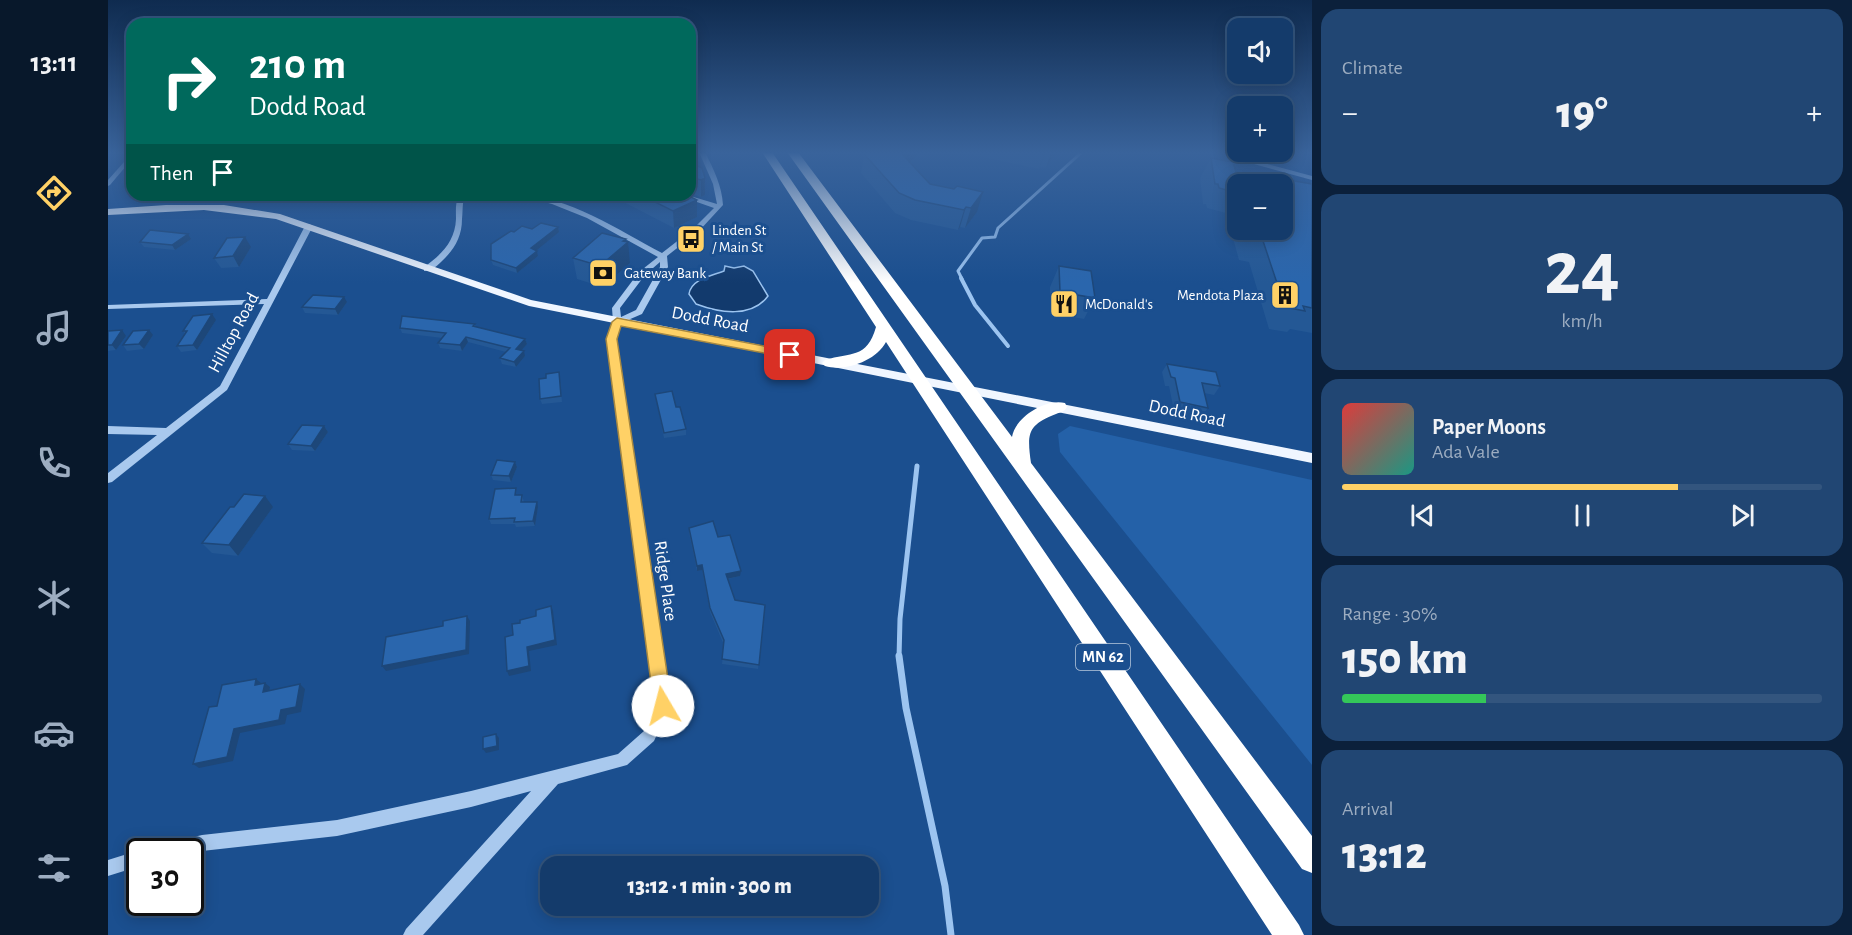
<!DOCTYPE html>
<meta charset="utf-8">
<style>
:root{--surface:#143b6b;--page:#214673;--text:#f1f3f6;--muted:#9dadc1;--line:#33557e;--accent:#ffd166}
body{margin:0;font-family:"Alegreya Sans",sans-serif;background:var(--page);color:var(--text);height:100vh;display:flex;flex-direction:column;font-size:22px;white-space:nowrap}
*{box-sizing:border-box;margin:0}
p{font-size:20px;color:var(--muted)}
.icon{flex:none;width:33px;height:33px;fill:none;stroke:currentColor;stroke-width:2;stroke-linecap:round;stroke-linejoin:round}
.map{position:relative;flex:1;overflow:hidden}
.details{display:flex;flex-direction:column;gap:9px;padding:9px;background:#0b203b;width:540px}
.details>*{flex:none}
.hud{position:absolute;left:18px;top:18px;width:570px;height:183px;border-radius:18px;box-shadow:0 3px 15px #0003,0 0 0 2px var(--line);background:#00695c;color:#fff;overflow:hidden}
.buttons{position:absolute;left:1119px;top:18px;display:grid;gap:12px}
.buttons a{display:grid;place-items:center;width:66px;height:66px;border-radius:12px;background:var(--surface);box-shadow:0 3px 15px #0003,0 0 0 2px var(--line);font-size:30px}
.speed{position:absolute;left:18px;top:838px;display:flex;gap:12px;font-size:30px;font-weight:700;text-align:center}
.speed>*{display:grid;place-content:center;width:78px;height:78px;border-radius:50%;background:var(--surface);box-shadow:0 3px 15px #0003,0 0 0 2px var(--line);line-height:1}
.speed .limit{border:3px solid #111;border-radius:9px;background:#fff;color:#111}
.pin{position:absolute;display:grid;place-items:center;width:51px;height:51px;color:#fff;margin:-26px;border-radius:12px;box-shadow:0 3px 9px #0006}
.me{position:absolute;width:66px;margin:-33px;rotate:352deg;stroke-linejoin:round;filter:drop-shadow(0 0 4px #0008)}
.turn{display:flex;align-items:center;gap:21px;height:126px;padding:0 24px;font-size:27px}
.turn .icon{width:78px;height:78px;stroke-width:2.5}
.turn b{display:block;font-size:42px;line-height:51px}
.then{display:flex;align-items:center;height:57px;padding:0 24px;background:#0003;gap:12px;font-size:22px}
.big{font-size:45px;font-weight:800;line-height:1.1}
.details .widget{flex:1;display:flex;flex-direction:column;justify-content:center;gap:9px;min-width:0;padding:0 21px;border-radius:18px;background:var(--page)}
.details .dial{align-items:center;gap:0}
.dial b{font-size:78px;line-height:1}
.song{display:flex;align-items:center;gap:18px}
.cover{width:72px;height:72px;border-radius:9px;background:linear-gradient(135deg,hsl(0 70% 55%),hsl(170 70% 35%))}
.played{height:6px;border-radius:3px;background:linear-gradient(90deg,var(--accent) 70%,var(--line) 70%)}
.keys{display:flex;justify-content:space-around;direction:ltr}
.heat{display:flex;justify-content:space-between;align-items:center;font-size:33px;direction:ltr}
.charge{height:9px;border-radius:4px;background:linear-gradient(90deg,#34c759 30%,var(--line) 0)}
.trip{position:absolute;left:432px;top:856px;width:339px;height:60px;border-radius:18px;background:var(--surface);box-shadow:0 3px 15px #0003,0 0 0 2px var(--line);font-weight:800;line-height:60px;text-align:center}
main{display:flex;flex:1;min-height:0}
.menu{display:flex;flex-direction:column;width:108px;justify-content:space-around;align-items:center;background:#08182b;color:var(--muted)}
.menu .icon{width:42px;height:42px}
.menu .current{color:var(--accent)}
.menu b{font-size:27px;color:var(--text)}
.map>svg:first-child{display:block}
.green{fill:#2461a8}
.water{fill:#123a6d;stroke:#9cc4f0;stroke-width:1.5}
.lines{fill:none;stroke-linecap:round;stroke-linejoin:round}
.stream-far3{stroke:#9cc4f0;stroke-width:3}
.stream-far2{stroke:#9cc4f0;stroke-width:4}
.stream-far1{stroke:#9cc4f0;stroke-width:5}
.stream{stroke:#9cc4f0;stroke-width:7}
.minor{fill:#a9c9ee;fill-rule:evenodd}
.major{fill:#f0f6ff;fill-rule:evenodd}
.highway{fill:#fff;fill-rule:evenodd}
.wall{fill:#245895;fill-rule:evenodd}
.shaded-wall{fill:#1d4779}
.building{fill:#2a66ad;stroke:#1d4779;stroke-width:1.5}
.route{fill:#ffd166;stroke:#a68842;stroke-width:1.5}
.labels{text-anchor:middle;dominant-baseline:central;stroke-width:6;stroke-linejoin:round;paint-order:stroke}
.far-poi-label{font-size:15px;fill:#fff;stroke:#1b4f8f;text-anchor:start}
.shield{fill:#1b4f8f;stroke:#bbcadd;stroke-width:1.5}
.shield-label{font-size:16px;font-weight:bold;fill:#fff}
.street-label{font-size:18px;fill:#fff;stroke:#1b4f8f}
</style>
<main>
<nav class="menu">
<b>13:11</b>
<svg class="icon current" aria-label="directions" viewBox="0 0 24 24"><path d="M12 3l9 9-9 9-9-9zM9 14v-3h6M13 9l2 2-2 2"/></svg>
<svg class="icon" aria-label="music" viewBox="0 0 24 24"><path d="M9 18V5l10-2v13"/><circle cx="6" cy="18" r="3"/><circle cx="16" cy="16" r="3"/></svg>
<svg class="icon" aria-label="phone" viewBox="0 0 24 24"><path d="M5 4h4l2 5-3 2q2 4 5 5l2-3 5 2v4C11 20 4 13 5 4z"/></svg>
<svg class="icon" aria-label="climate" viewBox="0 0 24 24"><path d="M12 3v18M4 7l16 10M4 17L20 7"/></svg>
<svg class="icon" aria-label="car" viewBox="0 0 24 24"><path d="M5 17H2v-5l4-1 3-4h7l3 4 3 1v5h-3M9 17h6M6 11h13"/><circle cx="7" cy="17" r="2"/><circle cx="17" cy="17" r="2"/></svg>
<svg class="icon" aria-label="filters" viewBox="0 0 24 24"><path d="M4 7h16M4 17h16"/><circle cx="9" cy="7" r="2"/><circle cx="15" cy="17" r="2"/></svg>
</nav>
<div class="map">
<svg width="1204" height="935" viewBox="0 0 1204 935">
<rect width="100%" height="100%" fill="#1b4f8f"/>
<path class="green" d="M962,426L1204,480V765L952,452L950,434Z"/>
<path class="water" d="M617,266L626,268L636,266L645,271L660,296C644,318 612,313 588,304L581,294C583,279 603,276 616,271Z"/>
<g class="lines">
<path class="stream-far3" d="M854,279L850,271L874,238L887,237L890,228L974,152"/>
<path class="stream-far2" d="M853,278L867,305L900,346"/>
<path class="stream-far1" d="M791,658L792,619L809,466"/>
<path class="stream" d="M791,656L798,708L837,886L843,935"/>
<path class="minor" d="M591,152H597C606,170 614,186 615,205L591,231L559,256L560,267L534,314L513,323L508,339L562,706L546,741L519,765L450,784L315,935H295L298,929L423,791L363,807L229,836L94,851L82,854V852H49L51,846L57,844L94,835L229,820L363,791L510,754L536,731L548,706L500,339L505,322L504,308L531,272L550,257L479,218L444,204L410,195C459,195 512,231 554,253L586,228L606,208L569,195H579L609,204L605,184ZM552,262V267L528,310L513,317L512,308L537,275Z
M24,153V159L2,185L0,186V180Z
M1126,155L1204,176V180L1124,158V156Z
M351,195H357C354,203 355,211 354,219C354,237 346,250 333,262C328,267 323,271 316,271V267C333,255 347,242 348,219C348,211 347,203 351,195Z
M201,224L205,226L119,390L4,482L0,483V473L49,435L0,434V426L58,428L112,386L156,304L0,309V305L159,299L197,226Z
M32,850L37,852H32V866L0,876V860Z"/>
<path class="major" d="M58,205H116L172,214L423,300L1204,453V463L421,306L168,219L96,210L0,215V209Z"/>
<path class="highway" d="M654,152H664L1191,925L1196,935H1164L778,342C768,361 737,372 717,366L714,363L717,360C743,352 759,359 768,327Z
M679,152H690L904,437C907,417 938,398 957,403L959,407C956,412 953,412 948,414C919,425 919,434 923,463L1204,836V873L1194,869Z"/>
</g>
<path class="wall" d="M758,152H822L819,153L814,158L808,156L802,163L822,184L869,212L857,228L852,227L850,230L803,220L787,213L753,173L756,154Z
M851,152H948L938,168L932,167L931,169Z
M1103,158L1128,172L1169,178L1172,174L1187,181L1204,184V333L1182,329L1179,332L1161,329L1141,262L1131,260L1118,213L1099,208L1098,204H1095L1092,178ZM1130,184L1174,230H1130Z
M582,162L594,168L597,195L593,197L583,194V197L589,200V217L566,228L502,195H582Z
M450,227L451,232L428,250L430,256L409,273L385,265L383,260L406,232Z
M83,239L67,250L36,247L32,242Z
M518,242L522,263L495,287L469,279L465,258Z
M143,247L131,267L113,268L106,258Z
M951,266L987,298L976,319L942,313V287Z
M239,302L230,315L197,313L194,307Z
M108,320L89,350L73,352L69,346L77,334L75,331Z
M367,324V327L417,339L419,344L413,350L417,356L408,367L394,364L392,358L398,352L360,342L354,351L332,348L330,343L334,338L294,333L292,328Z
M0,331L18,336L8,350L0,351Z
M45,335L36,349L19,351L15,345Z
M1059,364L1112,386L1106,395L1096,393L1100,408L1094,416L1066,411L1061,386H1057L1054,372Z
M451,372L454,402L434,404L432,399L438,378Z
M547,394L568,407L578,429V435L556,438Z
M216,426L220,432L207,451L184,450L180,444Z
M407,462L409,467L403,482L385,480L383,475Z
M410,494V495H414L416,502L430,507L427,526L408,527L407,524H383L381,519Z
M165,507L130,556L104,553L94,543Z
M581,528L610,537L632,576L620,579L627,600L657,605L650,669L614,664L616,645L602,612L594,570L589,571L581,533Z"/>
<path class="shaded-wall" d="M797,152H809L808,156L791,174L795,155Z
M937,152H938L931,169Z
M943,152H948L938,168Z
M597,178V195L593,197V180Z
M875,192L869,212L857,228L863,208Z
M589,200V217L566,228L565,211Z
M858,207L852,227L850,230L856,210Z
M450,227L451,232L424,254L423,248Z
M80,234L83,239L67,250L64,245Z
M137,237L143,247L131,267L125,256Z
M518,239V243L520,242L522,263L495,287L492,266Z
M429,251L430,256L409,273L408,268Z
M236,297L239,302L230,315L227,309Z
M104,314L108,320L89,350L85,345Z
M14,330L18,336L8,350L4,345Z
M41,330L45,335L36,349L31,344Z
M358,337L360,342L354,351L352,345Z
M417,339L419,344L410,354L408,349Z
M416,351L417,356L408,367L406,362Z
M216,426L220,432L207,451L203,446Z
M407,462L409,467L403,482L401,476Z
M157,496L165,507L130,556L121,545Z
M429,502L430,507L427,526L425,521Z
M594,565V570L589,571V566Z
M633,571L632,576L618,579V574Z
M443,606L445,611L449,645L421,651L423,671L401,676L399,671L419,647Z
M359,616L362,621L361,654L278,671L274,666Z
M148,679L153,683L147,685Z
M157,683L162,687L160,696L155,692Z
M192,684L197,689L193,712L179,715L177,724L132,733L125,761L91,768L85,764L126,729L173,710Z
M388,734L391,738V750L378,753L375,749Z"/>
<path class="building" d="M758,152H797L795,155L822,184L846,189L849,186L875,192L863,208L858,207L856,210L807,200L791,193L756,154Z
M1103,158L1125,162L1128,172L1173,179L1172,174L1185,176L1187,181L1204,184V308L1195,306L1197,311L1177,307L1155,241L1145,239L1142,230H1174V184H1130V193L1111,188L1110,184H1107Z
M582,162L594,168L597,178L593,180L582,177Z
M533,195H579L589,200L565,211Z
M433,223L450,227L423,248L429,251L408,268L383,260V244L403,231L406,232L414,226L424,229Z
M42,230L80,234L64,245L32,242Z
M494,233L518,239L515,241L520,242L492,266L465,258Z
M137,237L125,256L106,258L119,238Z
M951,266L983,271L987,298L952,292Z
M205,295L236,297L227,309L194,307Z
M104,314L85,345L69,346L79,331H75L85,316Z
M294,316L367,324L365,326L417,339L408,349L416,351L406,362L392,358L402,348L358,337L352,345L330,343L338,333L292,328Z
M14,330L4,345H0V331Z
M41,330L31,344L15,345L25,331Z
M1059,364L1108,372L1112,386L1094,383L1100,408L1072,402L1067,378L1063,377Z
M451,372L453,396L432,399L431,379L438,378V374Z
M564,391L568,407H572L578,429L556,433L547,394Z
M194,425L216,426L203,446L180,444Z
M389,460L407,462L401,476L383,475Z
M408,488L407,495H414L413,502H429L425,521L406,522L407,518L381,519L387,489Z
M136,494L157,496L121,545L94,543L122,507H126Z
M605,521L610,537L622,535L633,571L618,574L627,600L657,605L651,665L614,659L616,640L602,608L594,565L589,566L581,528Z
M443,606L447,640L419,647L421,666L399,671L397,637L405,635L404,624L412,623V620L428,616V610Z
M359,616L358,650L274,666L278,637L335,626V621Z
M148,679L147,685L157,683L155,692L192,684L188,707L173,710L171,720L126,729L119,757L85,764L101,707L109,706L114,685Z
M388,734L389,746L375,749V737Z"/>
<linearGradient id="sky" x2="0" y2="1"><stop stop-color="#0f2b4f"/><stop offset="0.54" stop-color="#39639b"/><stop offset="1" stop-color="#39639b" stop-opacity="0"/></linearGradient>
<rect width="1204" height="283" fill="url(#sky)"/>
<path class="route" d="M509,318L682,351L688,355L682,358L513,326L509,339L564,706L561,713L555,715L549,713L546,706L498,339L504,322Z"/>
<defs>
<g id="bus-square" transform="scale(1.5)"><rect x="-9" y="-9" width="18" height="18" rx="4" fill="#ffd166" stroke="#1b4f8f"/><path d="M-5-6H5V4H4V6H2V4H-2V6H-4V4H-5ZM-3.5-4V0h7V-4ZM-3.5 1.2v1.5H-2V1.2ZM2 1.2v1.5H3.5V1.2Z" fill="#111"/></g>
<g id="bank-square" transform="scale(1.5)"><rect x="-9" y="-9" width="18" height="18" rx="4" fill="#ffd166" stroke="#1b4f8f"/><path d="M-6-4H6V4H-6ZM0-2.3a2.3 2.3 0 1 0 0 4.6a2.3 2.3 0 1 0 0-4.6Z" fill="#111"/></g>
<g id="building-square" transform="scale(1.5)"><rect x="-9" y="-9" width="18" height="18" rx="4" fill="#ffd166" stroke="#1b4f8f"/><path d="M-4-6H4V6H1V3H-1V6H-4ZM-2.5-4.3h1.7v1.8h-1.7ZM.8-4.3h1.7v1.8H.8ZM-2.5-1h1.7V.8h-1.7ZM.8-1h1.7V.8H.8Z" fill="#111"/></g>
<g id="restaurant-square" transform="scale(1.5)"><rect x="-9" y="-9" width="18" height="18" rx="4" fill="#ffd166" stroke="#1b4f8f"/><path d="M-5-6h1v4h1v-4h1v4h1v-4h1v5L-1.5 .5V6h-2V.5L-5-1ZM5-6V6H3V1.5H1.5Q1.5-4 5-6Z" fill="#111"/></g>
</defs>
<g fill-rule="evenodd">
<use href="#bus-square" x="583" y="239"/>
<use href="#bank-square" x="495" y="273"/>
<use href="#building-square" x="1177" y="295"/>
<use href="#restaurant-square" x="956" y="304"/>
</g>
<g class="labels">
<g class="far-poi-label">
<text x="604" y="230">Linden St<tspan x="604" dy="17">/ Main St</tspan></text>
<text x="516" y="273">Gateway Bank</text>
<text x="1156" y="295" text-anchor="end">Mendota Plaza</text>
<text x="977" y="304">McDonald's</text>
</g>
<rect class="shield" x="968" y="644" width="54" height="26" rx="4.5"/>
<g class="shield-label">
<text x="995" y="657">MN 62</text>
</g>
<g class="street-label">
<text transform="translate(602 320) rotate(11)">Dodd Road</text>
<text transform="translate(126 333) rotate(-62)">Hilltop Road</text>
<text transform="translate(1079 414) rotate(12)">Dodd Road</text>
<text transform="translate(557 581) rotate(82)">Ridge Place</text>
</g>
</g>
</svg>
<div class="buttons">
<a><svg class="icon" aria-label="sound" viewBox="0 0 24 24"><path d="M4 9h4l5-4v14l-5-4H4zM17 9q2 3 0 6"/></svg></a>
<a>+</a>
<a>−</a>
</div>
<div class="speed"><div class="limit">30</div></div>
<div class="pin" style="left:682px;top:355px;background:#d93025"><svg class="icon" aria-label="arrive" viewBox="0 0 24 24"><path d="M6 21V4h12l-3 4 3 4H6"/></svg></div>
<svg class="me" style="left:555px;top:706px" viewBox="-20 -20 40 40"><circle r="19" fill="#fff"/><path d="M0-13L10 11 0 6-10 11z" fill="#ffd166"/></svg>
<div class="trip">13:12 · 1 min · 300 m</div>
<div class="hud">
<div class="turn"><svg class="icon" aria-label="right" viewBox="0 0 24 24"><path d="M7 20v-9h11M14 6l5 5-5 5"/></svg><div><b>210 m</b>Dodd Road</div></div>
<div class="then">Then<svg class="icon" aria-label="arrive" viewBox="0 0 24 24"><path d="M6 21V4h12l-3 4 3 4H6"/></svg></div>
</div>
</div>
<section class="details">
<div class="widget"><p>Climate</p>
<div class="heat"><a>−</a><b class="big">19°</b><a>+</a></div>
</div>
<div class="widget dial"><b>24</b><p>km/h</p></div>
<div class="widget">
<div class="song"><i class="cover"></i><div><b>Paper Moons</b><p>Ada Vale</p></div></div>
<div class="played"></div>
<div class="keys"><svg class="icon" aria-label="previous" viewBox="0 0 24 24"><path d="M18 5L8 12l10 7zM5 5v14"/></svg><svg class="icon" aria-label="pause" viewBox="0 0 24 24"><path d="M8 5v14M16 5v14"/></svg><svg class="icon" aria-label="next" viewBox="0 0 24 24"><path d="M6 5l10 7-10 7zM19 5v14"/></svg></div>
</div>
<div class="widget"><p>Range · 30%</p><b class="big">150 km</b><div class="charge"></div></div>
<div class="widget"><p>Arrival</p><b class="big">13:12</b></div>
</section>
</main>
